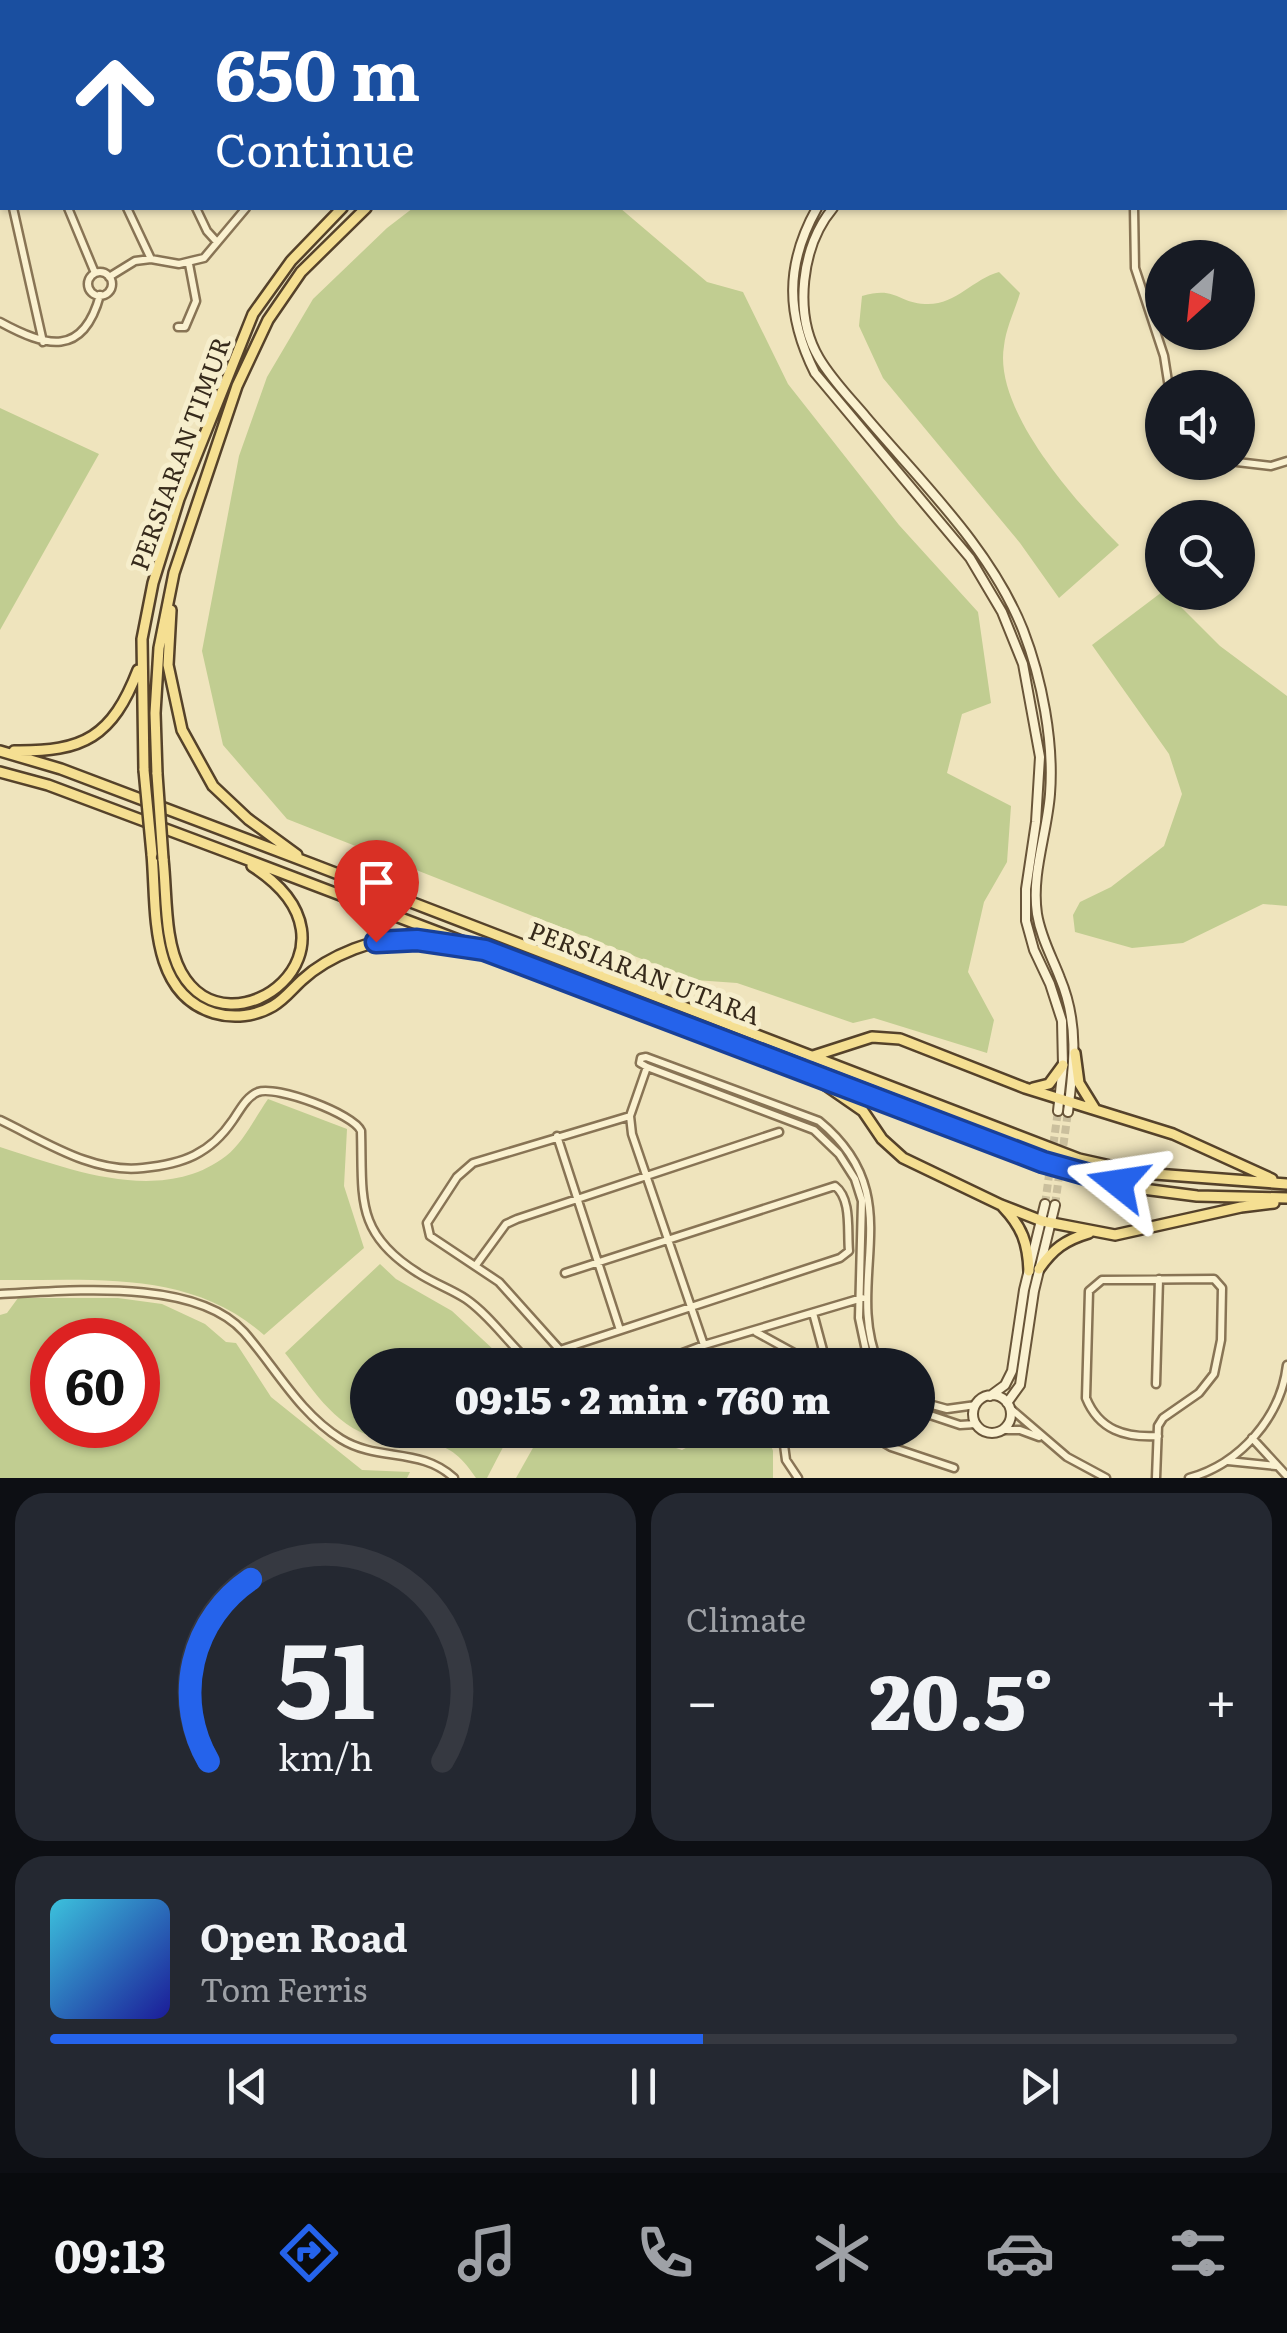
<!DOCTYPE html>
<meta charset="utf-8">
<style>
:root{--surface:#171b24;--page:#242831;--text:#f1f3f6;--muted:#9ea1a6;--line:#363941;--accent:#2563eb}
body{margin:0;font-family:Literata,serif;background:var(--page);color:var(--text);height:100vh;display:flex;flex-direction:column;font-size:38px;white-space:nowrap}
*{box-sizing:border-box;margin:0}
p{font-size:32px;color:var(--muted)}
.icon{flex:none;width:55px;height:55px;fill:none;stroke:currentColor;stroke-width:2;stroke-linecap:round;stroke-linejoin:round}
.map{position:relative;height:1478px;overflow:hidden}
.sheet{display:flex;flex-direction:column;gap:15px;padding:15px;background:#0d0f14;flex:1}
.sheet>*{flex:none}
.banner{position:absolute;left:0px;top:0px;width:1288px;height:210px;box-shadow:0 2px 8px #0004;background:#1a4fa0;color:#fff;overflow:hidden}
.needle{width:65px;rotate:207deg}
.buttons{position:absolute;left:1145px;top:240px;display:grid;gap:20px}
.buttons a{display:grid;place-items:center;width:110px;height:110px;border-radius:50%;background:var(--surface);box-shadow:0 2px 8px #0004;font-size:50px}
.speed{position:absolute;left:30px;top:1318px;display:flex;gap:20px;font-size:50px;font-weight:700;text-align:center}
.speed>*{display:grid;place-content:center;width:130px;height:130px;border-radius:50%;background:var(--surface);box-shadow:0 2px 8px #0004;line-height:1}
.speed .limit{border:15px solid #d22;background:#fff;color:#111}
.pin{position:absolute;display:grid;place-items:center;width:85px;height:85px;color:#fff;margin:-102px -42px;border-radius:50% 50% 50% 0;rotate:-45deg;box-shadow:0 0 10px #0007}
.pin .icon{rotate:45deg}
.me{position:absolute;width:110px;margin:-55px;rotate:285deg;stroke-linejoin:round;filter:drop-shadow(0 0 8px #0008)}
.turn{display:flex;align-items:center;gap:35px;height:210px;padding:0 50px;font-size:45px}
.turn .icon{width:130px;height:130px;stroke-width:2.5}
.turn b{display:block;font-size:70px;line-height:85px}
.big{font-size:75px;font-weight:800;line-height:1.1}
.sheet .tile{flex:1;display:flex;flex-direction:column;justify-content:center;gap:15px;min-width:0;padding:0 35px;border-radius:30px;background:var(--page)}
.sheet .dial{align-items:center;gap:0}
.dial svg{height:260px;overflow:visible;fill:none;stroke:var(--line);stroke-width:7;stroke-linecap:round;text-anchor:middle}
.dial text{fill:var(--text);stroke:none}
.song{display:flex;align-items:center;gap:30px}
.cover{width:120px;height:120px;border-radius:15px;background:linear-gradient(135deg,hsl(190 70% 55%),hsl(240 70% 35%))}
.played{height:10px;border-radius:5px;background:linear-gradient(90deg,var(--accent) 55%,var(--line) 55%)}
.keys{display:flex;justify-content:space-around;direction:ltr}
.heat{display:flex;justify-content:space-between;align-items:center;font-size:55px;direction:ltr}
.sheet .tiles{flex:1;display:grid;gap:15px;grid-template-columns:1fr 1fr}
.tile:last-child{grid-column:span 2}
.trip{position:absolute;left:350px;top:1348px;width:585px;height:100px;border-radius:50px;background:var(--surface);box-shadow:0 2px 8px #0004;font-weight:800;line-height:100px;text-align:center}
.tab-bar{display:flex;height:160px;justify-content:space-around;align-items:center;background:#090b0e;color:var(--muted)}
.tab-bar .icon{width:70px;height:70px}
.tab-bar .current{color:var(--accent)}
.tab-bar b{font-size:45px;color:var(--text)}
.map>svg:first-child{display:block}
.green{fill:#c1cd91;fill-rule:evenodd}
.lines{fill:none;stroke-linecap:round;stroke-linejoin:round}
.secondary-tunnel{stroke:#cabf9d;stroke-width:8;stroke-dasharray:8 4;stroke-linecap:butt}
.street-casing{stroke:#887455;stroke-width:11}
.secondary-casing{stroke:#695539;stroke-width:12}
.primary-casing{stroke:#55422a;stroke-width:14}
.street{stroke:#faf1d0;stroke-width:6}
.secondary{stroke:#faf1d0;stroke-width:8}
.primary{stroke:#f5df92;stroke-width:9}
.primary-bridge-casing{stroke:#55422a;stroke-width:14;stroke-linecap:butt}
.primary-bridge{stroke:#f5df92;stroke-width:9}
.route-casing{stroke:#184099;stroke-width:25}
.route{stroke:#2563eb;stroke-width:18}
.labels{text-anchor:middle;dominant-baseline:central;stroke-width:10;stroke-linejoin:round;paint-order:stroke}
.street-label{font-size:25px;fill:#362a1b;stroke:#f6eecc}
</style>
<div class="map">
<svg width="1287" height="1478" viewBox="0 0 1287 1478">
<rect width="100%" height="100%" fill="#efe4bd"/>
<path class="green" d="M413,208H620L707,282L743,292L788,384L899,525L978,612L991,703L962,714L947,773L1011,806L1007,862L984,902L968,972L994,1020L987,1053L874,1018L853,1023L737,983L695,980L287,819L223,745L202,651L239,456L267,377L313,299L387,228Z
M999,272L1020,293C1015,310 1006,328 1004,346C993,410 1076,502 1119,545L1059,598L1020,543L883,378L859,326L862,296C897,286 897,303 925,304C955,306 973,279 999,272Z
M0,408L99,454L0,630Z
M1162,592L1167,593L1220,646L1287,696V906L1263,904L1183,943L1132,948L1075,932L1073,915L1080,902L1111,887L1164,846L1182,794L1169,754L1092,645Z
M268,1099L347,1129L344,1186L364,1248L264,1335C190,1269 92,1281 0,1280V1147C69,1169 161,1206 226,1156C243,1143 256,1116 268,1099Z
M380,1264L396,1279L452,1311L510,1365H368V1430H512L487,1478H476C444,1428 421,1450 374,1437C333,1426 310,1385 285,1353Z
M18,1298H118L162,1304L205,1324L226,1342L236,1343L271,1397L362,1470L410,1472L407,1478H0V1315L7,1313ZM138,1340V1425H52V1340Z
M543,1430H623L682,1450L719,1430H766L773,1451V1478H516Z"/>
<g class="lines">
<path class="secondary-tunnel" d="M1045,1204L1058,1111
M1055,1205L1068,1112"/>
<g class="street-casing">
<path id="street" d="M41,2L42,0
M342,2L343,0
M0,69H2
M13,208L43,342
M68,208L95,273
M127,208L151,259
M196,208L207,231L217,242
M1134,208L1135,268L1164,356L1169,388
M88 284a12 12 0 1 1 24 0a12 12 0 1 1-24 0Z
M109,277L135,261L151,259L179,264L204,258L246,208
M0,322C46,347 83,358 100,295
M178,327H185L196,301L189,264
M1237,462L1271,466L1287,461
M647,1067L630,1116L632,1134L704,1345
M0,1120C44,1141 93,1174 143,1168C183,1164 210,1154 233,1120C240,1110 246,1097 258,1092C276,1085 354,1114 361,1131C363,1197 354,1233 418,1273C433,1283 451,1289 466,1299C492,1317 509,1345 533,1365
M557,1136L620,1330
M476,1265L506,1224L517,1219L779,1132
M565,1273L835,1186C852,1199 847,1231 849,1251L840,1258L560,1350L499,1282L430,1236L427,1223L457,1177L473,1163L630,1116
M0,1294C67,1291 195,1277 244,1332C276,1368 298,1412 341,1439C378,1462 421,1447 454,1478
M813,1313L827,1365
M756,1332L816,1365
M651,1365L704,1345L862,1298
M869,1365L859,1318L862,1201L855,1179L839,1154L814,1130L647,1067L640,1063L641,1058L646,1057L819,1121C912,1197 842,1278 879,1365
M1156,1384L1159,1279
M918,1401L947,1409L976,1405
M1010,1408L1067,1457L1106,1478
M918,1411L960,1425L976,1424
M782,1430L786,1460L798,1478
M862,1430L891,1447L954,1468
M1003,1430H1020L1039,1437
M1252,1438L1287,1476
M1228,1461L1276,1466
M1156,1478L1158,1426L1163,1418L1199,1393L1214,1374L1221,1340L1222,1288L1214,1279L1102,1280L1089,1291L1086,1398C1099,1430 1125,1438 1158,1436
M1189,1478C1240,1464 1281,1417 1287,1365"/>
</g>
<g class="secondary-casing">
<path id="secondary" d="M1043,0V2
M210,2L211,0
M219,2L220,0
M1020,2V0
M0,165L2,164
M0,175L2,174
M817,208C785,265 786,315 815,373L970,558L1002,612L1023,664L1040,757L1036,822L1026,889V921L1034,950L1050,984L1062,1021L1063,1065L1058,1111
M833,208C801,246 793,314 819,358C832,380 850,398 866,417C922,483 991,549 1023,630C1042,679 1054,742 1050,794C1047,834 1031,874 1037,914C1041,938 1052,957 1060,978C1079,1023 1074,1065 1068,1112
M973 1414a19 19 0 1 1 38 0a19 19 0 1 1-38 0Z
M990,1396L1005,1385L1012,1371L1024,1290L1045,1204
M1007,1403L1020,1385L1034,1291L1055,1205"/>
</g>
<g class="primary-casing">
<path id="primary" d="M561,2L563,0
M582,2L584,0
M171,610L168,665L182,730L213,786L248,819L297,855
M0,751L61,769L312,864L1079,1159L1142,1173L1287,1184
M14,751C84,752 112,737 138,670
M144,770L142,639L153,583L179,499L253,314L291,261L342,208
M0,772L48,785L235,855L1043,1162L1143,1189L1197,1196L1287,1198
M157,774L155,713L159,648L174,573L237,386L268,320L301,272L366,208
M152,854C157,909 148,993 214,1013C234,1019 256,1016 273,1006C285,999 292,989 302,980C316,967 336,956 354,949C392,934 429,942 468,947
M163,859C167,895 164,941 181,972C230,1060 379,947 252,866
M1075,1053L1079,1083L1095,1109
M810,1057L872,1037L900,1039L1025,1088L1173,1134L1272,1179
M824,1084L863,1111L882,1139L903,1158L1001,1205L1042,1221L1115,1235L1241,1207L1274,1203
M1033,1088L1049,1084L1063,1065
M1003,1207C1022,1227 1028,1243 1029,1271
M1039,1269C1053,1249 1065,1240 1089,1233"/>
</g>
<use href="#street" class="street"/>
<use href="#secondary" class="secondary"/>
<use href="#primary" class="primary"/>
<g class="primary-bridge-casing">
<path id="primary-bridge" d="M144,770L152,854
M157,774L163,859"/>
</g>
<use href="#primary-bridge" class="primary-bridge"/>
</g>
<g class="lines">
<g class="route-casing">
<path id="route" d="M376,942L417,940L485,950L1043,1162L1118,1183"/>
</g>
<use href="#route" class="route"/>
</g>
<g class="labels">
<g class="street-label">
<text transform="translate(179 453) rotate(-70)">PERSIARAN TIMUR</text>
<text transform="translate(645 972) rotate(21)">PERSIARAN UTARA</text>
</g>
</g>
</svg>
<div class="buttons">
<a><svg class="needle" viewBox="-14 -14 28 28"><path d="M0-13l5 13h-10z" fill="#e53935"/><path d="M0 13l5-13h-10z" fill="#9ea1a6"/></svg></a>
<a><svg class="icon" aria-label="sound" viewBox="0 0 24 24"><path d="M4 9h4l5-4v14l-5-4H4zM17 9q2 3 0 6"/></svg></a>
<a><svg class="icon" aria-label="search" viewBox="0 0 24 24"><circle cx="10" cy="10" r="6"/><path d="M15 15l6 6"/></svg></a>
</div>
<div class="speed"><div class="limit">60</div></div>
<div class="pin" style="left:376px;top:942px;background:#d93025"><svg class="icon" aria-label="arrive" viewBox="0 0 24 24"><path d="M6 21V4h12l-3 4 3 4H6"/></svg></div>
<svg class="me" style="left:1118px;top:1183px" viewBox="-20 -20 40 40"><path d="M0-17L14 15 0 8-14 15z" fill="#2563eb" stroke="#fff" stroke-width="4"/></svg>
<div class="trip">09:15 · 2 min · 760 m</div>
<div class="banner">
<div class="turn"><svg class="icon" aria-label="ahead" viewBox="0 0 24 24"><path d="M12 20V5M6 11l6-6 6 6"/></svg><div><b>650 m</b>Continue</div></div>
</div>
</div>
<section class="sheet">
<div class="tiles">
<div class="tile dial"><svg viewBox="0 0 100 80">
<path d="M14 69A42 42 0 1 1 86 69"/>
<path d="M14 69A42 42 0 0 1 27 13" stroke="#2563eb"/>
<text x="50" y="56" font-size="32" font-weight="700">51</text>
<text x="50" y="72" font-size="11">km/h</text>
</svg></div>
<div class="tile"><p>Climate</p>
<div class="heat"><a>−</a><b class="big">20.5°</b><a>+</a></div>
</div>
<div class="tile">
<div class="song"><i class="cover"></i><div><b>Open Road</b><p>Tom Ferris</p></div></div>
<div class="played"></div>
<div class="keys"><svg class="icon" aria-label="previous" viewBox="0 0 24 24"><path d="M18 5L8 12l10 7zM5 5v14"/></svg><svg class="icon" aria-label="pause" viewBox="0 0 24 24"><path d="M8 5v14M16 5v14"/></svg><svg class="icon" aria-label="next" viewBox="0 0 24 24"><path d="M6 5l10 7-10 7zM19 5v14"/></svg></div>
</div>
</div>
</section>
<nav class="tab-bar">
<b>09:13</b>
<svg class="icon current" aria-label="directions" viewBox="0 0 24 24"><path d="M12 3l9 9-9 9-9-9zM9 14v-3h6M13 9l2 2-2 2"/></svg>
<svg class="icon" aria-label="music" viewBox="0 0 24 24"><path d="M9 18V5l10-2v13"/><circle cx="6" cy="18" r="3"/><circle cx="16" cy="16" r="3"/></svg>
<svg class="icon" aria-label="phone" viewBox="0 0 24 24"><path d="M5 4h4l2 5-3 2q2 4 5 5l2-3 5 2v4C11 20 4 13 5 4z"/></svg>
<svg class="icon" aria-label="climate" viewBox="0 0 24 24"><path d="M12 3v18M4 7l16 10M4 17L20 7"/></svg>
<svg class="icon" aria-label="car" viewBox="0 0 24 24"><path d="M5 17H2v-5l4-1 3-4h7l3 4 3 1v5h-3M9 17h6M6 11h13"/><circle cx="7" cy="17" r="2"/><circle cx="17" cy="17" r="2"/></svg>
<svg class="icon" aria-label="filters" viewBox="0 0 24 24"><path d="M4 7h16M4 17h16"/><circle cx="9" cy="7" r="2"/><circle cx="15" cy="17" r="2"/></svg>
</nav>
